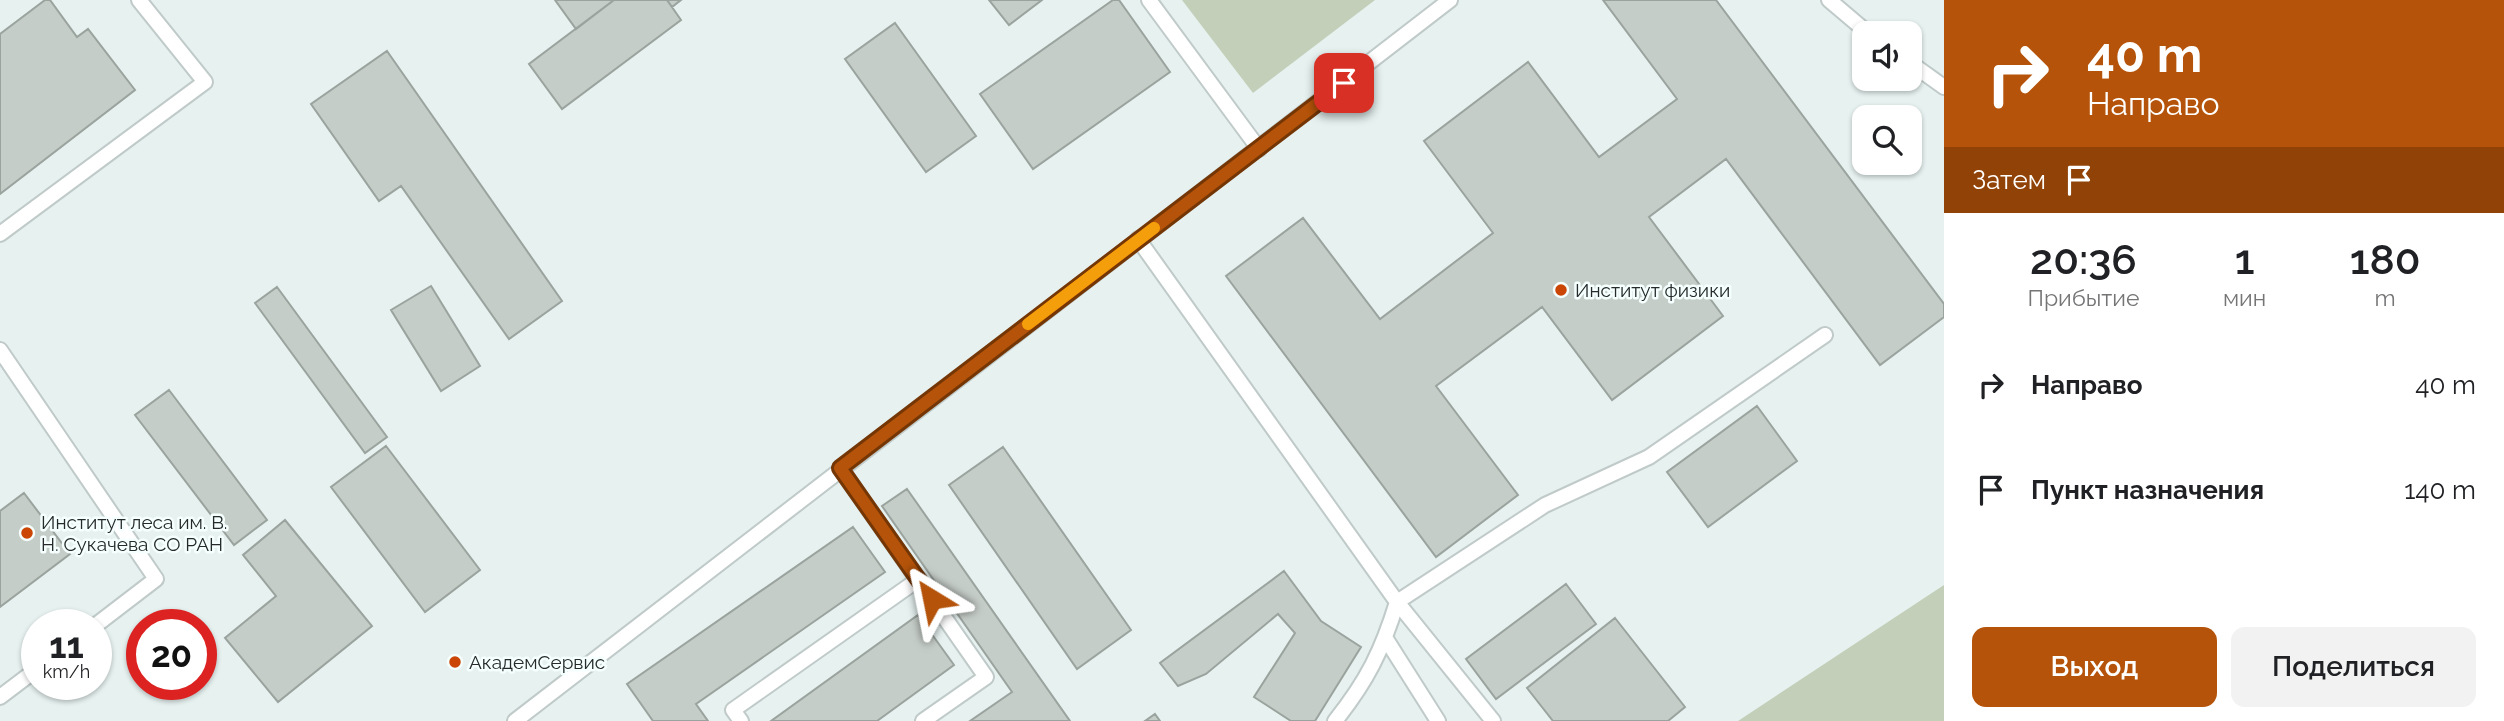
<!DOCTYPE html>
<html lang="ru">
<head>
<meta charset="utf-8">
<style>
  :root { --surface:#fff; --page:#f2f2f2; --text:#202124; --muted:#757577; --accent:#b45309 }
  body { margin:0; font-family:Raleway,sans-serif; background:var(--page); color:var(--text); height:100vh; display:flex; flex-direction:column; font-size:26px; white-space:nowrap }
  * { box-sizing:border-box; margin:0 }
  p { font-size:23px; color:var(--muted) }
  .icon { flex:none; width:38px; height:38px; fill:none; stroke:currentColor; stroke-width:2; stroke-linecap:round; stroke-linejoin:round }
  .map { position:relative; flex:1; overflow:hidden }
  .side { display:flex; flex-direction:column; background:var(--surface); width:560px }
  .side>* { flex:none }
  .guide { background:#b45309; color:#fff; overflow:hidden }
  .fabs { position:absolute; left:1852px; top:21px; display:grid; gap:14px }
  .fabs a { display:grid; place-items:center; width:70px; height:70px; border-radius:14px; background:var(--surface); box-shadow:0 2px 5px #0004; font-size:35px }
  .speed { position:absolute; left:21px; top:609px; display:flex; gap:14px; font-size:35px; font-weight:700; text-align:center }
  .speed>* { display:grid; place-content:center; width:91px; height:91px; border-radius:50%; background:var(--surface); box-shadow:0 2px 5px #0004; line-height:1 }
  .speed small { font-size:18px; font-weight:400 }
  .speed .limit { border:10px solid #d22; background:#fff; color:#111 }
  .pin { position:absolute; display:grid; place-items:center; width:60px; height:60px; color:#fff; margin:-30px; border-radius:14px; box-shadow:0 4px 10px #0006 }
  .me { position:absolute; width:77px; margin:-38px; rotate:325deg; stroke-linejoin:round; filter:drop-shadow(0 0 5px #0008) }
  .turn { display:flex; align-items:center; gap:24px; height:147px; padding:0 28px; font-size:32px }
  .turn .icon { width:91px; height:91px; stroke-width:2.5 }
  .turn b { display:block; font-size:49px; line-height:60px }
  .then { display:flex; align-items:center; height:66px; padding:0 28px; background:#0003; gap:14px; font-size:26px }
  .eta { display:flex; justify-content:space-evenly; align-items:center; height:119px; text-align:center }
  .eta b { font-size:42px; font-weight:600; line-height:49px }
  .action { display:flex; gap:14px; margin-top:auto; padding:14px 28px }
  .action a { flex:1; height:80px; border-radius:14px; background:var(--accent); color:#fff; font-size:28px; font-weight:600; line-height:80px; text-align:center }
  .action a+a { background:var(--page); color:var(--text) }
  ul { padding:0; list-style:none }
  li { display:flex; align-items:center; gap:21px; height:105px; padding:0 28px }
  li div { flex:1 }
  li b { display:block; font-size:26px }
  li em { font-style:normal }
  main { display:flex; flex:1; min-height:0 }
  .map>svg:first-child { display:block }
  .green { fill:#c3cfb9 }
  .building { fill:#c5cdc8; stroke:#9ba39e; stroke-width:2 }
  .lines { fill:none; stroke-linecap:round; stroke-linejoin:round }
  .service-casing { stroke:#bfcac9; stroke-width:18 }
  .service { stroke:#fff; stroke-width:14 }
  .route-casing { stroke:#753606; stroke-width:18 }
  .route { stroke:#b45309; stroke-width:12 }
  .slow { stroke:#f59e0b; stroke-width:12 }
  .poi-dot { fill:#cb4505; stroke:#f4fffe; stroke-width:2.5 }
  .labels { text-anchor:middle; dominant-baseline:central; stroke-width:5; stroke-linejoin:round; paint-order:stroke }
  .poi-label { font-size:19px; fill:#262a2a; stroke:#f4fffe; text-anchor:start }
</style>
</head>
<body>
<main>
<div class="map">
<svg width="1944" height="721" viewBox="0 0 1944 721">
  <rect width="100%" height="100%" fill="#e6f1f0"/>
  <path class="green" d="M1182,0h193l-122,93z
    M1944,585v136h-206z"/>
  <path class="building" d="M45,0h5l27,37 11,-8 47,61 -135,104v-160z
    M555,0h59l-38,29z
    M614,0h53l14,20 -119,89 -33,-45z
    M667,0h14l-9,7z
    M989,0h53l-33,25z
    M1113,0h6l51,72 -137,97 -53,-75z
    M1603,0h113l228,304v13l-64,48 -154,-206 -77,58 74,99 -111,84 -70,-93 -106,79 82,109 -82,62 -210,-281 77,-58 77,101 113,-86 -69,-92 104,-79 71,95 78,-58z
    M895,23l81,113 -50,36 -81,-113z
    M387,51l175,250 -53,38 -108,-153 -22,15 -68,-97z
    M431,286l49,80 -39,25 -50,-81z
    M277,287l110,150 -22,16 -110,-150z
    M169,390l98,130 -33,25 -99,-130z
    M1757,406l40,55 -89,66 -41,-55z
    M386,446l94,124 -55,42 -94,-125z
    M1003,447l128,183 -54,39 -128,-184z
    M907,489l163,232h-100l42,-29 -130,-186z
    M24,493l46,61 -70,53v-96z
    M285,520l87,106 -94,76 -53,-64 51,-42 -33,-41z
    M853,527l32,45 -189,132 12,17h-55l-26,-37z
    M1284,571l37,50 40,26 -46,74h-24l-37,-24 41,-64 -17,-19 -72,60 -28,12 -18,-23z
    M1566,584l30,40 -100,75 -30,-40z
    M918,615l36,50 -77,56h-106z
    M1615,618l70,89 -17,14h-115l-26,-33z
    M1155,714l5,7h-15z"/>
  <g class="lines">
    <defs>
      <path id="service" d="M1149,0l110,149
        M1829,0l39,33
        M1909,62l35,25
        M0,234l205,-152 -66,-82
        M1138,239l259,363 96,119
        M0,350l156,229 -60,46
        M840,468l146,209 -63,44
        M1386,639l52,82
        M0,697l37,-28
        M515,721l935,-721
        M741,721l-8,-11 186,-131
        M1335,721c32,-40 47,-70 62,-119l148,-97 104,-48 176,-122"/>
    </defs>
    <use href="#service" class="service-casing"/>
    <use href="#service" class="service"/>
  </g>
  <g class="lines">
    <defs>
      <path id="route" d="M932,599l-92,-131 504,-385"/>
    </defs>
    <use href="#route" class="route-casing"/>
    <use href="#route" class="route"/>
    <path class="slow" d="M1028,324l126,-96"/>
  </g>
  <g class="poi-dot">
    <circle cx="1561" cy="290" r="7"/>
    <circle cx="27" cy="533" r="7"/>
    <circle cx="455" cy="662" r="7"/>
  </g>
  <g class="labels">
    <g class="poi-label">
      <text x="1575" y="290">Институт физики</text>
      <text x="41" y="522">Институт леса им. В.<tspan x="41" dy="22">Н. Сукачева СО РАН</tspan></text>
      <text x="469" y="662">АкадемСервис</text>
    </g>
  </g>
</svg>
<div class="fabs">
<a><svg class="icon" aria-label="sound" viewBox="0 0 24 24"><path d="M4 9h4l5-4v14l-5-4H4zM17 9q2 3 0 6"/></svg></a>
<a><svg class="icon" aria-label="search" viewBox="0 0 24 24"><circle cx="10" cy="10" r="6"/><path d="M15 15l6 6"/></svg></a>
</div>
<div class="speed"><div>11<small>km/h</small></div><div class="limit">20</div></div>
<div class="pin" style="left:1344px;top:83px;background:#d93025"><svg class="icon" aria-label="arrive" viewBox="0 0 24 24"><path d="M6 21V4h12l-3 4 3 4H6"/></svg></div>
<svg class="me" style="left:932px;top:599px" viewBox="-20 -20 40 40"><path d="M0-17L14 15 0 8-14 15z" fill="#b45309" stroke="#fff" stroke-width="4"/></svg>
</div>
<section class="side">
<div class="guide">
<div class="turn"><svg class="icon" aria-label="right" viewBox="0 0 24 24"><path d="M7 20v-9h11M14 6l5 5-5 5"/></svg><div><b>40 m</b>Направо</div></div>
<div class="then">Затем<svg class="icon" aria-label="arrive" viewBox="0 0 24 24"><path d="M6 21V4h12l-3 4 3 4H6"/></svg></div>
</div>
<div class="eta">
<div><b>20:36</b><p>Прибытие</p></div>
<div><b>1</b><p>мин</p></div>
<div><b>180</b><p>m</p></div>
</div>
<ul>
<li><svg class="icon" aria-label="right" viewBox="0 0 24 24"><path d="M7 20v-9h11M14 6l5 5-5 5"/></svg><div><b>Направо</b></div><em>40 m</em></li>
<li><svg class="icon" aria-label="arrive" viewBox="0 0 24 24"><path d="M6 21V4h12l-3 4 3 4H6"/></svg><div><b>Пункт назначения</b></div><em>140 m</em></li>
</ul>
<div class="action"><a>Выход</a><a>Поделиться</a></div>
</section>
</main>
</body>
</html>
